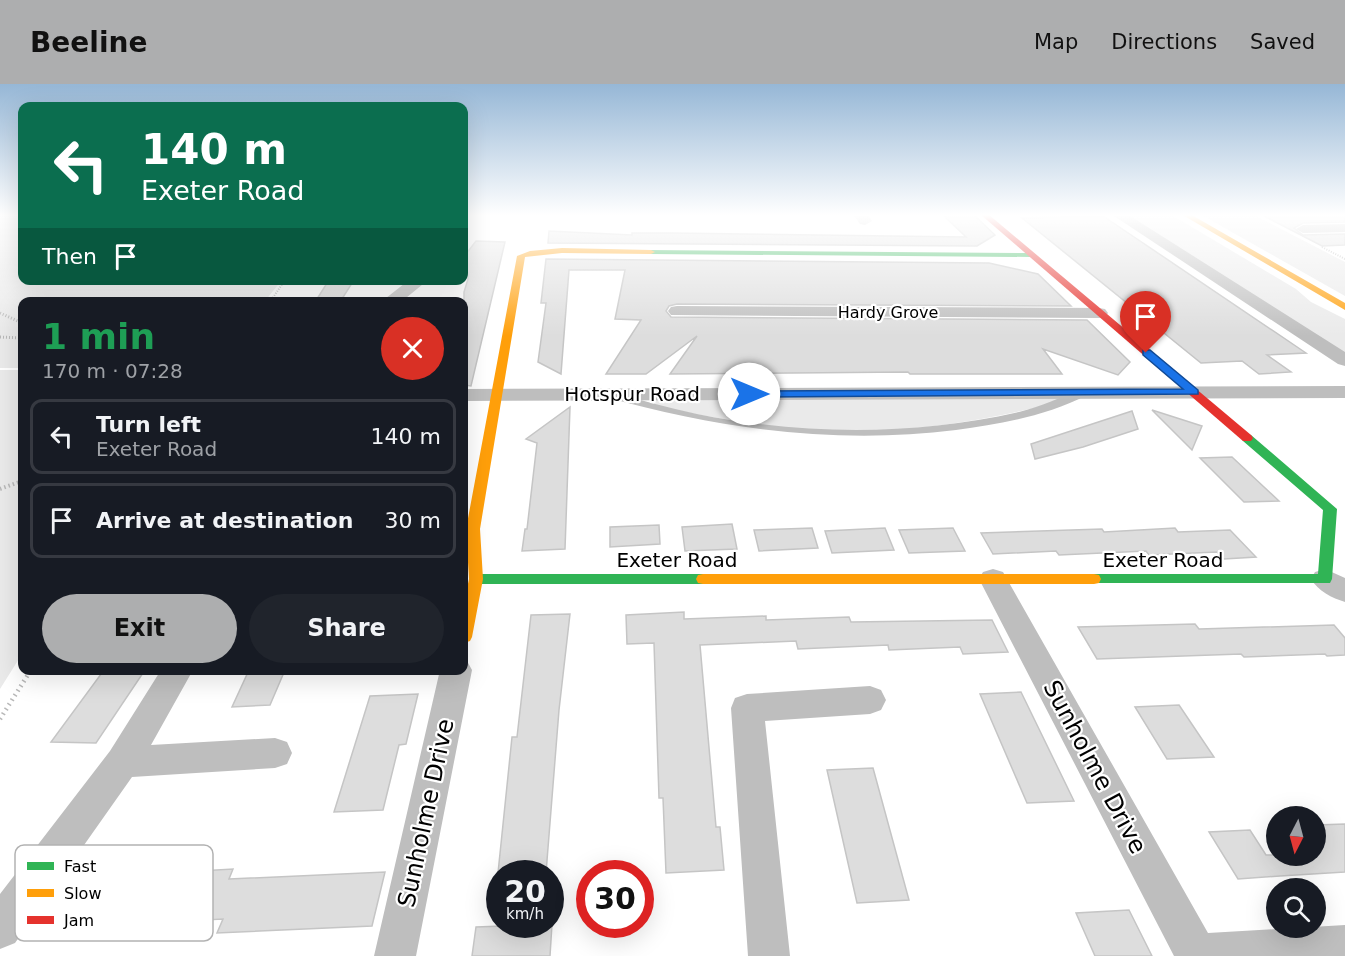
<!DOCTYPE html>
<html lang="en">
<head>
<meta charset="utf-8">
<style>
  :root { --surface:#171b24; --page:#20242c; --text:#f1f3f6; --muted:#9ea1a6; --line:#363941; --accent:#adaeaf }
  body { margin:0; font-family:"DejaVu Sans",sans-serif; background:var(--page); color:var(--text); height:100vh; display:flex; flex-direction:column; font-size:22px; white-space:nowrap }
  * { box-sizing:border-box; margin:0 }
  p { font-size:20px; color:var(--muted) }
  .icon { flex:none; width:33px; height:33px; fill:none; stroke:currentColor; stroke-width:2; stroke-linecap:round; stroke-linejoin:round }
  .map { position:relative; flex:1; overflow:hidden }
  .side { position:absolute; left:18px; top:213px; width:450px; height:378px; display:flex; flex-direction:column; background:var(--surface); border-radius:12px; box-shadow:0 6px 24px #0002 }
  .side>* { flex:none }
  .top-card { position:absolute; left:18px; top:18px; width:450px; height:183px; border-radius:12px; box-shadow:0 6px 24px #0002; background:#0b6e4f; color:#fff; overflow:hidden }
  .needle { width:39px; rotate:186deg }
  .fabs { position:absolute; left:1266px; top:722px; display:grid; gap:12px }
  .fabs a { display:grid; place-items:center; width:60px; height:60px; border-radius:50%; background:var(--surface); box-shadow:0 6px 24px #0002; font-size:30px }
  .speed { position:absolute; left:486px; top:776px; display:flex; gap:12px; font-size:30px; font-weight:700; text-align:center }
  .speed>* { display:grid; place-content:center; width:78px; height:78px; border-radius:50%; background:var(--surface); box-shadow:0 6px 24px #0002; line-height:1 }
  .speed small { font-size:15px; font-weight:400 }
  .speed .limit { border:9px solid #d22; background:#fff; color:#111 }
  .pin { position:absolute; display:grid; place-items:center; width:51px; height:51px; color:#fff; margin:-62px -26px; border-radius:50% 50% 50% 0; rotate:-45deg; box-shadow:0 0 6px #0007 }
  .pin .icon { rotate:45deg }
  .me { position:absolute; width:66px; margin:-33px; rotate:90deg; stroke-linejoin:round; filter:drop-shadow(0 0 4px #0008) }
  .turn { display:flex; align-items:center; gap:21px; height:126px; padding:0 24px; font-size:27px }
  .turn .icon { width:78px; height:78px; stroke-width:2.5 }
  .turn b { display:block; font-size:42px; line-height:51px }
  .then { display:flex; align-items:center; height:57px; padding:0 24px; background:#0003; gap:12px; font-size:22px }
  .round { display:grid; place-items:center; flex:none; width:63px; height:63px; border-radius:32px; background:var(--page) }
  .summary { display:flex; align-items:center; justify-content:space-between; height:102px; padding:0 24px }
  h1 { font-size:36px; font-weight:700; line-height:45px; color:#1e9e55 }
  .action { display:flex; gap:12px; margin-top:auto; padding:12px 24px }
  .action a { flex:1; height:69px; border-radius:36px; background:var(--accent); color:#111; font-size:24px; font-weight:700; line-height:69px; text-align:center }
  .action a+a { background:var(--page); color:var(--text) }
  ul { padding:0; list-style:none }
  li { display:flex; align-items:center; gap:18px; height:75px; margin:0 12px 9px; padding:0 12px; border:3px solid var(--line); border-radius:12px }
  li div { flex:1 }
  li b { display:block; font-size:22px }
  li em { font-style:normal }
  header { display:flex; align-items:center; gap:36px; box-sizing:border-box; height:84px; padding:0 30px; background:var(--accent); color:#111 }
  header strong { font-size:28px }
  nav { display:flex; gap:33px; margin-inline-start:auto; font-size:21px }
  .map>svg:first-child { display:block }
  .green { fill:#eaeaea }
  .building { fill:#ddd; stroke:#c5c5c5; stroke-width:1.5 }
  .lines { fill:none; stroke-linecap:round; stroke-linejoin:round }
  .path-far3 { stroke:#b8b8b8; stroke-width:2; stroke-dasharray:1 1.5; stroke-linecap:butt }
  .path-far2 { stroke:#b8b8b8; stroke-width:3; stroke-dasharray:1 2; stroke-linecap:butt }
  .path-far1 { stroke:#b8b8b8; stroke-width:4; stroke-dasharray:1.5 3; stroke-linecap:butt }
  .path { stroke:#b8b8b8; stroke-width:4.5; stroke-dasharray:1.5 4; stroke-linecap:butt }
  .lane { fill:#bebebe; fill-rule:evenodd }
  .street { fill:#bebebe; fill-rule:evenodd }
  .fast { fill:#30b455; fill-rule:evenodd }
  .slow { fill:#ff9f0a; fill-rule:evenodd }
  .jam { fill:#e5322d; fill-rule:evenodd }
  .route { fill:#1a73e8; stroke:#114b97; stroke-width:1.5 }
  .labels { text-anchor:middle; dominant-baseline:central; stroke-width:4.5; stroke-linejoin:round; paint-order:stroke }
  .far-street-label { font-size:16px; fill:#000; stroke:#fff }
  .street-label { font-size:20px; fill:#000; stroke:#fff }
  .near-street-label { font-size:24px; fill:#000; stroke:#fff }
  .key { fill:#fff; stroke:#b2b2b2; stroke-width:1.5 }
  .key-label { font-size:16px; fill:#000 }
</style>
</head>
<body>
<header>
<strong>Beeline</strong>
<nav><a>Map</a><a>Directions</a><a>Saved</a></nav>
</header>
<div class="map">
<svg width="1345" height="872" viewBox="0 0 1345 872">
  <rect width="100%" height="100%" fill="#fff"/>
  <path class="green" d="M0,130h22v66l259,1 -16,20 -243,1v66h-22z
    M1123,130h47l126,75 15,13 34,17v37z
    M1200,130h52l93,48v34z
    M0,286h22v284l-22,35z
    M661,313l402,1 -7,5c-62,15 -123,26 -186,28 -70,3 -146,-11 -214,-25l-3,-4z"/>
  <path class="building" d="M942,130h31l22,21 -18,11 -429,-3 1,-12 83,4v-2h40l294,4z
    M1260,130h85v8l-42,1 -9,5 9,7 42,-1v11l-23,1z
    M1103,132l203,137 -39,2 24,17 -32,2 -17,-13 -41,2 -179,-145z
    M476,157l29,1 -34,144 -7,-1v-93l4,-13 -2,-25z
    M546,175l443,4 49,11 33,32 -394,-2 -8,2 -3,5 5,6 416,3 43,42 -12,13 -75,-26 19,25h-152l-2,-2 -238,2 27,-38 -51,38h-40l35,-54 -26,-1 10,-49h-56l-8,104 -23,-12 8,-59h-5z
    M329,196h25l-14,22h-25z
    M570,323l-5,142 -43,2 3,-22h2l10,-86 -11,-4z
    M1152,326l50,16 -10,24z
    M1132,327l6,18 -55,18 -48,12 -4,-15z
    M1232,373l47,44 -35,1 -44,-44z
    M732,440l5,25 -52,2 -3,-24z
    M659,441l1,19 -50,3v-20z
    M812,444l6,20 -59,3 -5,-21z
    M885,444l9,22 -62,3 -7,-22z
    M953,444l12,23 -56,2 -10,-23z
    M1175,444l3,4 52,-2 26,27 -32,2 -7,-7 -68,3 -3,-4 -87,4 -3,-4 -63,3 -12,-21 121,-4 2,3z
    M684,528v7l82,-3v4l83,-3 2,5 141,-2 16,32 -45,2 -3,-7 -71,3 -1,-5 -90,4 -2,-8 -96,4 16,182h4l4,43 -58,3 -3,-75h-4l-5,-155 -27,1 -1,-29z
    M570,530l-11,96 -13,163h-48l14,-136h5l14,-122z
    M1195,540l4,5 135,-4 11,13v17l-18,1 -2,-2 -81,3 -3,-3 -144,5 -19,-32z
    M104,586h41l-49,73 -45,-1z
    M249,586h36l-15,35 -38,2z
    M1021,608l53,109 -47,2 -47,-109z
    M418,610l-12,50 -7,1 -16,65 -49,2 36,-116z
    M1179,621l35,52 -47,2 -32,-52z
    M873,684l36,132 -52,3 -30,-133z
    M1345,740v48l-65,4 -42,3 -29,-47 41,-2 16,25h50v-30z
    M233,785l-4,10 156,-7 -13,54 -155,7 6,-14 -138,7 26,-50z
    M1129,826l23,46h-57l-19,-43z
    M552,840l-2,32h-78l4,-29z"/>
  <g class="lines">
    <path class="path-far3" d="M0,132l7,-2
      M1322,163l23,12
      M270,218l15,-22"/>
    <path class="path-far2" d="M0,229l22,10
      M0,253l22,1"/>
    <path class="path-far1" d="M0,405l22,-8"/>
    <path class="path" d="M0,635l31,-49"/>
    <path class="lane" d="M1083,306l4,1v4c-41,21 -86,29 -131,35 -120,15 -235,-1 -351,-33l-1,-2 5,-3c30,7 59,16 88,22 105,21 217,22 322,-2 22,-5 42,-16 64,-22z"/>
    <path class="street" d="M853,130h14l5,7 -7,4 -5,-1z
      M1111,130h16l218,138v14l-7,-2z
      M1345,140v8l-42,1 -7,-4 7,-4z
      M409,196h19l-27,22h-20z
      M677,222l422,2 6,1 3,4 -3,4 -6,1 -428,-3 -3,-4 3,-4z
      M1345,302v12l-881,3v-12z
      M993,485l10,3 205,361 137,-8v31h-171l-195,-377 4,-7z
      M1325,485l20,9v24c-13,-4 -27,-11 -34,-23l4,-7z
      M464,576l3,1 5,9 -56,286h-42l66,-286h24z
      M161,586h32l-42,75 124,-7 12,4 5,11 -5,11 -12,4 -143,9 -117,166 -15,6v-55l110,-143z
      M870,602l11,4 5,10 -5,10 -11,4 -105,7 25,235h-42l-17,-248 4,-10 12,-4z"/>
    <path class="fast" d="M648,166l384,3 4,2 -4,2 -381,-3 -4,-2z
      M1247,350l4,1 86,74 -5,70 -2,4h-241l-2,-4 2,-4 5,-1h224l5,-64 -80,-69 -2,-3z
      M476,490h227l5,1 2,4 -2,4 -5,1h-227l-5,-1 -2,-4 2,-4z"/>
    <path class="slow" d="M1181,130h9l155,89v7z
      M562,164l89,2 4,2 -4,2 -89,-1 -37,4 -45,272 3,50 -11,58 -2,4 -6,2v-40l5,-24 -3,-50 51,-273 13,-5z
      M703,490h391l5,1 2,4 -2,4 -5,1h-391l-5,-1 -2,-4 2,-4z"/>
    <path class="jam" d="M980,130h8l263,221 2,3 -2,3h-8z"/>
  </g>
  <linearGradient id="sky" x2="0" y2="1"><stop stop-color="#96b7d6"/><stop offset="0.52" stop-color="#fff"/><stop offset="1" stop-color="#fff" stop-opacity="0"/></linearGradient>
  <rect width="1345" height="252" fill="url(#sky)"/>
  <path class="route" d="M1143,266h7l48,40v4l-449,3 -5,-3 5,-3 434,-2 -40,-34z"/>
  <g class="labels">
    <g class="far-street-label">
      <text x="888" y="228">Hardy Grove</text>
    </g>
    <g class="street-label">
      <text x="632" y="310">Hotspur Road</text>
      <text x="677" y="476">Exeter Road</text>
      <text x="1163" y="476">Exeter Road</text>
    </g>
    <g class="near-street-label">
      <text transform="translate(1095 683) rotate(62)">Sunholme Drive</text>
      <text transform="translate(426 729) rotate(-78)">Sunholme Drive</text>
    </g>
  </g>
  <rect x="15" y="761" width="198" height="96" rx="9" class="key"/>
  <rect x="27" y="778" width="27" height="8" fill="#30b455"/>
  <rect x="27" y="805" width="27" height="8" fill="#ff9f0a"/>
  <rect x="27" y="832" width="27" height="8" fill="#e5322d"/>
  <g class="key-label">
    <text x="64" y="788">Fast</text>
    <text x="64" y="815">Slow</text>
    <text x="64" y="842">Jam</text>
  </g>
</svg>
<div class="fabs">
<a><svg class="needle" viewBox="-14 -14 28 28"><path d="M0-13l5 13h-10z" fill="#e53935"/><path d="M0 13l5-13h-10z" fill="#9ea1a6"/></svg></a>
<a><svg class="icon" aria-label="search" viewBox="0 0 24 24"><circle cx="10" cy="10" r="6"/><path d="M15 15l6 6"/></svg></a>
</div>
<div class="speed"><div>20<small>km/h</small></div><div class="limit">30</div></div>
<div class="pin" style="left:1146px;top:269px;background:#d93025"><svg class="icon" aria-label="arrive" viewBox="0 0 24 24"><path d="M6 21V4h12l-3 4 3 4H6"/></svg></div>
<svg class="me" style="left:749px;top:310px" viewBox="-20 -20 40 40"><circle r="19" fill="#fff"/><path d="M0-13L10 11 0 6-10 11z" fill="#1a73e8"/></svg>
<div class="top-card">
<div class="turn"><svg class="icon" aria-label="left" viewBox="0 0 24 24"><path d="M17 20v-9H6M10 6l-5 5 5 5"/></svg><div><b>140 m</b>Exeter Road</div></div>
<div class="then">Then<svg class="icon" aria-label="arrive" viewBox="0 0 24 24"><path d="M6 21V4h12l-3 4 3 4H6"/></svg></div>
</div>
<section class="side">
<div class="summary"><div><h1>1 min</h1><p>170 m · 07:28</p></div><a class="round" style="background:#d93025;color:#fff"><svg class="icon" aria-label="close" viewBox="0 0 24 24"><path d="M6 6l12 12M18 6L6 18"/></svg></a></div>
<ul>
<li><svg class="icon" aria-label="left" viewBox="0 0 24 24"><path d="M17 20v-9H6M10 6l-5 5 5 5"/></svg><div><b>Turn left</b><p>Exeter Road</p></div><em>140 m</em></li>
<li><svg class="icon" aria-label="arrive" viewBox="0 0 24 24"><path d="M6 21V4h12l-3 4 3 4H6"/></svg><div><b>Arrive at destination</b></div><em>30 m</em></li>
</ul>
<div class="action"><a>Exit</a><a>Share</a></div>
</section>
</div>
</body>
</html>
